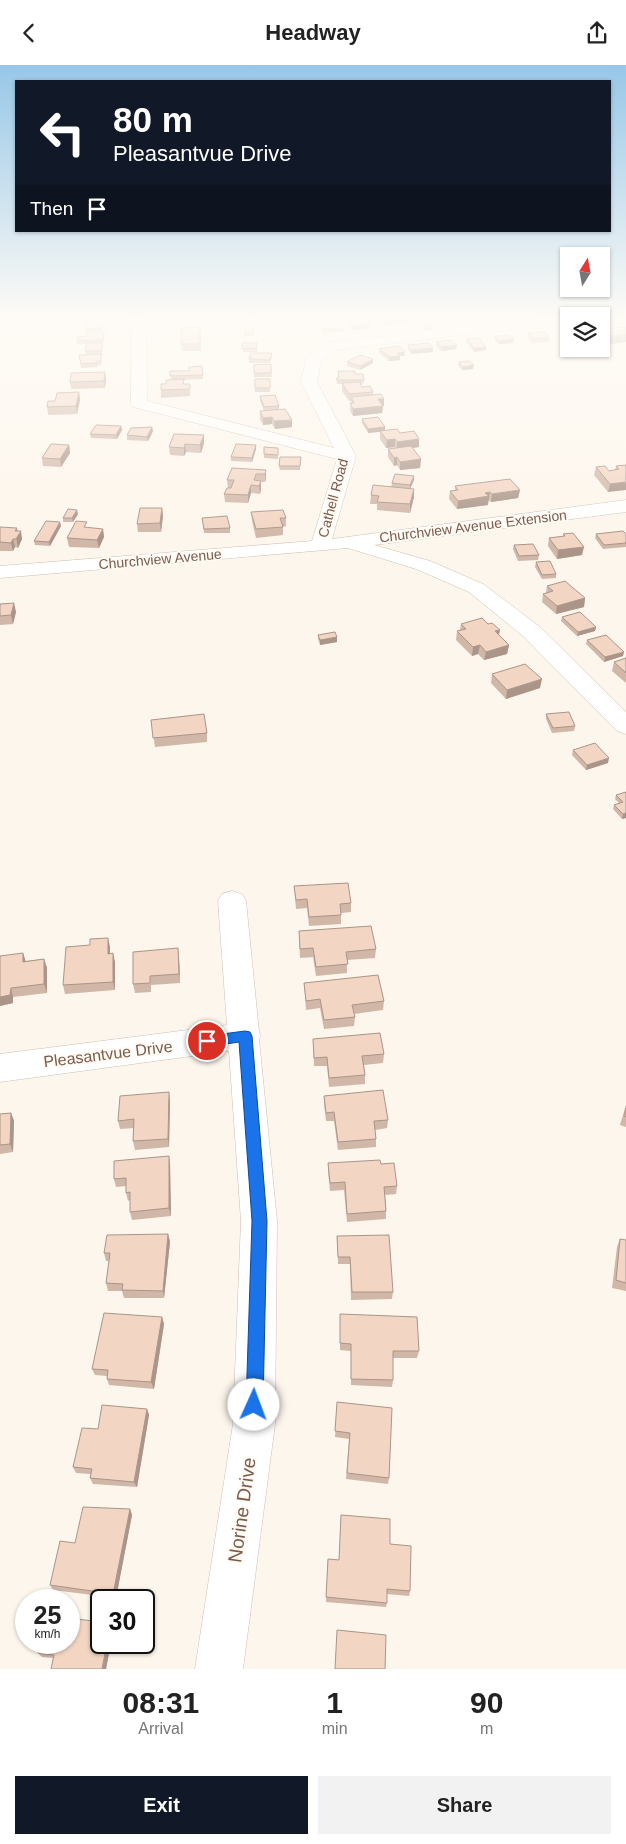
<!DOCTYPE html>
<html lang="en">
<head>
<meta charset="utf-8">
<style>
  :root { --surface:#fff; --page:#f2f2f2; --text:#222; --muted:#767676; --accent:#111827 }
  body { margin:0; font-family:Arial,sans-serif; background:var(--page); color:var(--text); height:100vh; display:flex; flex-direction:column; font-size:19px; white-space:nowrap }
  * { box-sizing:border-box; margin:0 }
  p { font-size:16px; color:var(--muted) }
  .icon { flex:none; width:28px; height:28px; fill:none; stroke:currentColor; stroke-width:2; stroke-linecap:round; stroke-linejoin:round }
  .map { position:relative; height:1604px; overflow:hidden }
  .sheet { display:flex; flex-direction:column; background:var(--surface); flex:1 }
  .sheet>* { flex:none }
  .banner { position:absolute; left:15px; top:15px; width:596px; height:152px; border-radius:0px; box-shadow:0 1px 4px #0004; background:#111827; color:#fff; overflow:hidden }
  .needle { width:32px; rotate:11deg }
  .controls { position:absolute; left:560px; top:182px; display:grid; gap:10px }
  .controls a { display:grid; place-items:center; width:50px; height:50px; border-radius:0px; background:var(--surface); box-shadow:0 1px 4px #0004; font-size:25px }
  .speed { position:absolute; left:15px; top:1524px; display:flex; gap:10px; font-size:25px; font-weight:700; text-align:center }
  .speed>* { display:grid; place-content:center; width:65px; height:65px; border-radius:50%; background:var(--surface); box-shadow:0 1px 4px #0004; line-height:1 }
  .speed small { font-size:12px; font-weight:400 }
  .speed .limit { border:2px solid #111; border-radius:8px; background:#fff; color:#111 }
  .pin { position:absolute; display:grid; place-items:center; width:42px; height:42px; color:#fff; margin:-21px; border:2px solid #fff; border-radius:50%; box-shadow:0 1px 5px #0007 }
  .me { position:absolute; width:55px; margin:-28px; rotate:2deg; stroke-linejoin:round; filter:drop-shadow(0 0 4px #0008) }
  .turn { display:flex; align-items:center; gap:18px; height:105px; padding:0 15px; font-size:22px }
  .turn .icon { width:65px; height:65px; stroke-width:2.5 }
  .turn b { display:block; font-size:35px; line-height:42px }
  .then { display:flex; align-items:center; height:48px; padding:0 15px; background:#0003; gap:10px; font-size:19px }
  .eta { display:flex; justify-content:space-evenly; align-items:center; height:85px; text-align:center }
  .eta b { font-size:30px; font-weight:800; line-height:35px }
  .primary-button { display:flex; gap:10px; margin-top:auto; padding:10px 15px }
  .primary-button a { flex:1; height:58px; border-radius:0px; background:var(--accent); color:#fff; font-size:20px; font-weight:800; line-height:58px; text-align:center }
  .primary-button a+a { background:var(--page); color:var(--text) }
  header { display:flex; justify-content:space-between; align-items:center; height:65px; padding:0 15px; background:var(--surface); font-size:22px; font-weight:800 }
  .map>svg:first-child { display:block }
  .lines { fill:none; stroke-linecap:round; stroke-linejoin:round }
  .minor-casing { stroke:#d1beb0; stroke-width:1 }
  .minor { fill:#fff; fill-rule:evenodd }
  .wall { fill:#d1b7a8 }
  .shaded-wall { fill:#aa9588 }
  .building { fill:#f3d5c3; stroke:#aa9588 }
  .route { fill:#1a73e8; stroke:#114b97 }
  .labels { text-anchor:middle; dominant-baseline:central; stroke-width:4; stroke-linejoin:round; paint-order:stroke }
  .far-street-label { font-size:14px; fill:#7a5c4d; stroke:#fffaf3 }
  .street-label { font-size:16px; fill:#7a5c4d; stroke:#fffaf3 }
  .near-street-label { font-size:19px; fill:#7a5c4d; stroke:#fffaf3 }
</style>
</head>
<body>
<header><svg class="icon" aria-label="back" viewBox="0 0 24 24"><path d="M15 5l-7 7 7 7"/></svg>Headway<svg class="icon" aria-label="share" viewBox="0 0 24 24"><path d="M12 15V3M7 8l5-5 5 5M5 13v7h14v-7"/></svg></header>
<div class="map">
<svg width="626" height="1604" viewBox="0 0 626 1604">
  <rect width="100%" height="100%" fill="#fdf6ec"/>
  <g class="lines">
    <defs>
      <path id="minor" d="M132,252h14l1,84 187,47 -33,-66 5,-23 19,-16 221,-26h23v8h-22l-213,25 -13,11 -4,21 39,74 -24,83 294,-39v12l-252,33 56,16 53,23 57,43 86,85v22l-9,-3 -93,-94 -55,-45 -53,-23 -68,-21 -348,30v-12l312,-25 25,-82 -204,-52 -2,-3z
        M601,252h25v6l-25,1z
        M232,826l10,3 4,7 13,131 2,4 -2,3 18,182 -2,203 -32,245h-48l38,-245 8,-203 -12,-170 -229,31v-28l227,-29 -9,-124 4,-7z"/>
    </defs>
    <use href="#minor" class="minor-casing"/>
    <use href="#minor" class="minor"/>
  </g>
  <path class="wall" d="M88,252h21v4h-5l-1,10 2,4 -2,9 -2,21h-3l-1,2 -16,1 -2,-13h7l-1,-4 2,-7 -9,1 -1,-4 9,-5v-8l2,-8z
    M274,252h23v8h-22z
    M378,252h27l2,2 -1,4 -21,2z
    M423,257l9,7 -6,1 -3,-4z
    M321,258l22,6v3l-21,1z
    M626,262v15l-17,2 -4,-5 -1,6 -2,-10 1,-6z
    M253,264l1,7h-9l-1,-6z
    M566,265h3v11l-4,-4z
    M528,268l21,5v4l-17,1 -4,-6z
    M201,270v16h-19l-1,-7z
    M495,271l19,3 -1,4 -14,1 -5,-4z
    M467,274l19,11 -12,2 -8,-10z
    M436,277l20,7 -14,2 -6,-5z
    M242,278h15v9h-14z
    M408,280l25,7 -22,2 -3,-5z
    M379,284l25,7h-4v4l-11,1 -10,-8z
    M272,292l-2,6h-21v-4z
    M347,297l26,1 -13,7 -13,-4z
    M459,297l14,7 -11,1 -4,-5z
    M271,299l1,13h-18v-12z
    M202,301l1,13 -19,1v4h6v12l-29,2v-8l5,-6 5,-4 -1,-9h19z
    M338,306l17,3 9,6v3l-3,1 1,3 11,5v3l11,11h-1l-1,7 -29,3 -3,-5 1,-10h-2l-7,-10v-7h-5l-1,-6h2z
    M106,314l-1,9 -34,1 -1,-7z
    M255,314h15v13h-15z
    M79,327l1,8 -3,14 -29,1 -1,-8 8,-6z
    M260,331l19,10v3l13,18 -17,2 -3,-5 -9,1 -3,-6v-8h4l-4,-11z
    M362,354l23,8v3l15,3 19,14 -7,1 9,11 -1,9 -20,2 -3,-5 -3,1 -6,-9v-8l7,-1v-1l-9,1 -6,-9v-7l-12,1 -6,-10z
    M121,361l1,4 -5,9 -26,-1 -1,-4z
    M153,366l-5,10 -21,-1v-5z
    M174,369l30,9 -3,10 -15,-1 -2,4 -14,-1 -1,-8z
    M69,380l1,8 -9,14 -18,-1 -1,-8z
    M256,384l-4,13 -21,-1v-4z
    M278,387v7l-14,-1v-4z
    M301,392l-1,13h-20l-1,-4z
    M626,400l-18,27 -14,-17 2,-8 13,4 6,-1 1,-4z
    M266,405v8l-1,4h-4v7l-1,5 -9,-1 -3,10 -23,-1 -1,-8 4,-6 -1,-8z
    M414,415l-4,8 4,9 -4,16 -33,-3v-6h-7l1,-9 20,-8 1,-4z
    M455,421l65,4 -2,8 -27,4 -3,-2v5l-31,4 -8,-10 1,-8 5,-1z
    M162,443l1,8 -2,16h-23l-1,-8z
    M251,447l35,6v8l-3,1v8l-27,3 -4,-17z
    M78,449l-5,8h-10v-4z
    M202,453l28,10v5h-26z
    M61,461l-11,20 -15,-1 -1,-4z
    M0,462l17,4 5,8 -4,9 -3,-1 -2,4h-13z
    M88,463l15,1 1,8 -5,11 -30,-1 -2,-9z
    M563,469l19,21 -25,4 -9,-13 1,-8 14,-2z
    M596,469h30v13l-23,2 -8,-11z
    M514,480l25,10 -1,5 -20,1 -5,-12z
    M536,497l20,12v4l-14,1 -7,-12z
    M547,521l38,12 -1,9 -28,7 -14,-12 1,-8 3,-1z
    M0,539l16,8 -3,12 -13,1z
    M562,552l34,10 -1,4 -18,5 -16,-15z
    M461,559l38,11 10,10 -2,9 -23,6 -6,-6 -6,2 -16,-16 1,-9 3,-1z
    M318,570l19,7 -17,3 -2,-6z
    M587,575l36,16 -19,6 -18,-18z
    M626,593v25l-14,-12 2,-9z
    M492,609l48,14 -34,11 -15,-16z
    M546,649l29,12 -1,5 -22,2 -6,-14z
    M151,655l56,13v9l-52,5z
    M573,685l35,13 -22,7 -14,-15z
    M626,727v26l-4,1 -9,-10 1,-4 5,-2 -4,-4 1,-4z
    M294,821l57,17v9l-10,1v11l-32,2 -2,-18 -11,1z
    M299,866l77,18 -1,9 -28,2v13l-31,3 -3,-19 -13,1z
    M110,882v6l5,9v28l-50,4 -2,-9z
    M23,888l2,8 19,-2 3,9v25l-34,4v6l-13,3z
    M179,892l1,26 -29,2v7l-16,1 -2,-9z
    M304,918l80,18 -1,9 -29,4 1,3 -1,9 -30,3 -4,-21 -14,2z
    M313,974l71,15 -1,9 -19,2 1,10v9l-36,3 -2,-21h-13z
    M324,1031l64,24 -1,8 -12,2 1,9v8l-38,3 -4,-29h-8l-2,-17z
    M170,1036l-1,46 -34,3 -2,-9 1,-13 -14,1 -2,-8z
    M626,1040v22l-6,-2z
    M11,1048l3,8 -1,31 -13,2v-40z
    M328,1098l53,1 16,22 -1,8 -11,1 1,16v8l-39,3 -3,-32 -14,1 -2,-20z
    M170,1099l1,52 -39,4 -2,-8v-12l-2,1 -2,-8v-7l-10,1 -2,-8z
    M168,1169l2,8 -6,56h-40l-2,-7h-14l-2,-8 3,-22h-3l-2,-8z
    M337,1171l56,56 -1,7 -41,1 -1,-36h-12z
    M620,1174l6,1v51l-14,-3 5,-41z
    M340,1249l79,37 -2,7h-24v22l-1,7 -41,-2v-34l-11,-1z
    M162,1252l2,7 -10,65 -45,-4 -2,-6v-3l-12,-1 -3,-6z
    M337,1337l52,76 -1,6 -42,-5 3,-40 -14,-2z
    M147,1344l2,6 -12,72 -44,-3 -3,-6 1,-4 -15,-1 -3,-6 25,-38z
    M130,1444l2,6 -16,83 -63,-8 -3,-5z
    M390,1479l20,47 -1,5 -22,-2v9l-1,4 -60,-5 2,-43 11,1z
    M111,1578l-5,26h-55l2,-11 -11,-1 -4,-4z"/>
  <path class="shaded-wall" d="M407,254l-1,4 -21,2v-4z
    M370,259v4l-19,2v-4z
    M426,261h7l-1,3 -6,1z
    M626,270v7l-17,2 2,-8z
    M601,273h4l-1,7h-3z
    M514,274l-1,4 -14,1v-3z
    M457,280l-1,4 -14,2v-4z
    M486,282v3l-12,2v-4z
    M433,283v4l-22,2v-4z
    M405,287l-1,4h-4v4l-11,1 1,-4 7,-4z
    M373,294v4l-13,7 1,-4z
    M474,300l-1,4 -11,1 1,-3z
    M105,307l1,7 -1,9 -1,-7z
    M79,327l1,8 -3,14 -1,-8z
    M378,334h6v7h-1l-1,7 -29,3v-7z
    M272,352v7l-9,1v-7z
    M292,355v7l-17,2 -1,-8z
    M121,361l1,4 -5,9 -1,-4z
    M152,362l1,4 -5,10 -1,-4z
    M385,362v4l-17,2v-4z
    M204,370v8l-3,10 -1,-8z
    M395,374v8l-9,1 1,-8z
    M419,374v8l-22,3v-8z
    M185,379l1,8 -2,4v-8z
    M69,380l1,8 -9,14 -1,-8z
    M256,380v4l-4,13v-4z
    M397,392v8l-3,1v-8z
    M421,394l-1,9 -20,2v-8z
    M266,405v8l-1,4v-8z
    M414,411v4l-4,9v-4z
    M261,416v8l-1,5 -1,-8z
    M626,417v8l-18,2 2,-8z
    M251,420v8l-3,10v-8z
    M414,424v8l-4,16v-9z
    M520,425l-2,8 -27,4 1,-8z
    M490,427l-2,13 -31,4 1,-8z
    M162,443l1,8 -2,16 -1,-9z
    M77,445l1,4 -5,8 -1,-4z
    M60,457l1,4 -11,20 -1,-4z
    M17,463l1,7 3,-4 1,8 -4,9 -3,-17z
    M103,464l1,8 -5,11 -2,-8z
    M13,474l2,8 -2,4 -2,-8z
    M584,482l-2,8 -25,4 1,-9z
    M585,533l-1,9 -28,7 1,-8z
    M14,538l2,9 -3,12 -2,-9z
    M596,562l-1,4 -18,5 1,-4z
    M500,565l-2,9 -3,-8z
    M337,572v5l-17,3v-5z
    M480,580l-2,9 -6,2 1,-9z
    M509,580l-2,9 -23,6 2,-8z
    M624,587l-1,4 -19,6 1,-5z
    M542,614l-2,9 -34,11 1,-9z
    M609,693l-1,5 -22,7 1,-5z
    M626,748v5l-4,1 1,-5z
    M108,873l2,9v16l-2,-9z
    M178,883l1,9 1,26 -1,-9z
    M23,888l3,9h-3z
    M113,888l2,9v28l-2,-8z
    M44,894l3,9v25l-3,-9z
    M11,923l2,9v6l-13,3v-9z
    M169,1027l1,9 -1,46 -1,-8z
    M11,1048l3,8 -1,31 -3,-8z
    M169,1091l1,8 1,52 -2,-8z
    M168,1169l2,8 -6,56 -1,-7z
    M162,1252l2,7 -10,65 -3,-7z
    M147,1344l2,6 -12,72 -3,-5z
    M130,1444l2,6 -16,83 -3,-4z
    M107,1578h4l-5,26h-4z"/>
  <path class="building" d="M88,252h21l-21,1z
    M275,252h22v1h-22z
    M381,252h24l2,2 -22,2z
    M349,253h19l2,6 -19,2z
    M88,255h16l-1,8h-17z
    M423,257h7l3,4h-7z
    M321,258h20l2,6h-21z
    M200,262v17h-19l1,-16z
    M626,262v8l-15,1 -8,-7z
    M253,264l1,4h-9l-1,-3z
    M104,266l-1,9 -26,1 1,-4 8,-1 1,-4z
    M545,267l4,6 -16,1 -5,-6z
    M509,270l5,4 -15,2 -4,-5z
    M479,273l7,9 -12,1 -7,-9z
    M451,275l6,5 -15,2 -6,-5z
    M87,278h15l-1,8h-16z
    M242,278h15v5l-15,1z
    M429,278l4,5 -22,2 -3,-5z
    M399,281l6,6 -8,1 3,3 -10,1 -11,-8z
    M251,288h21l-2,7 -21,-1z
    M101,289v7h-4v2l-16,1 -2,-9z
    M360,290l13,4 -12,7 -14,-4z
    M469,296l5,4 -11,2 -4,-5z
    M271,299v9h-17v-8z
    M202,301l1,9 -33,1v-5h19v-4z
    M338,306h17v3h8l1,6h-27l-1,-2h3z
    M105,307l-1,9 -34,1 1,-9z
    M184,314l-1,5h7v5l-29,1v-6h5v-4z
    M255,314h15v9h-15z
    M360,317l2,5 8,-1 3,6 -24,2 -7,-11z
    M79,327l-3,14 -29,1 1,-6h7l2,-8z
    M381,329l3,5h-6l5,7 -30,3 -3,-6h4l-3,-6z
    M275,330l4,11 -15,1 -4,-11z
    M285,344l7,11 -18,1 -2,-4 -9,1 -3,-7z
    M378,352l7,10 -17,2 -6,-10z
    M96,360l25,1 -5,9 -26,-1z
    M152,362l-5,10 -20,-2 4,-7z
    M397,364l3,4 14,-2 5,8 -22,3 -2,-3 -8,1 -7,-9z
    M174,369l30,1 -4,10 -15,-1 -1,4 -15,-1z
    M51,379l18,1 -9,14 -18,-1z
    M236,379l20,1 -4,13 -21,-1z
    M411,381l10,13 -21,3 -3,-5 -3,1 -6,-9z
    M264,382l14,1v7l-14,-1z
    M280,392h21l-1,9h-21z
    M626,400v17l-16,2 -14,-17 9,-1 4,5 10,-2 -3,-3z
    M232,403l34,2 -1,4h-9l-2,6 7,1 -2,5 -8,-1 -3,10 -24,-1 3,-6h4l3,-8h-7z
    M395,409l19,2 -4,9 -18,-2z
    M510,414l10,11 -28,4 -2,-2 -5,1 4,3 -31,5 -8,-10 8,-1 -3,-4z
    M373,420l41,4 -4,15 -33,-2 2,-6 -8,-1z
    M140,443h22l-2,15 -23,1z
    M68,444l9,1 -5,8h-9z
    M283,445l3,8h-6l3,9 -27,2 -5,-17z
    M227,451l3,12 -26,1 -2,-11z
    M46,456l14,1 -11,20 -15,-1z
    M76,456l11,1 -3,5 19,2 -6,11 -30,-2z
    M0,462l17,1 -2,3h6l-5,8h-3l-2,4 -11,-1z
    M623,466l3,3v9l-22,2 -8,-11z
    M573,468l11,14 -26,3 -9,-12 16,-2 -2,-2z
    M533,479l6,11 -20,1 -5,-11z
    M550,496l6,13 -14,1 -6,-13z
    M565,516l20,17 -28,8 -14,-12 10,-3 -6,-5z
    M14,538l-3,12 -11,1v-12z
    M580,547l16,15 -18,5 -16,-15z
    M482,553l6,6 4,-1 8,7 -5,1 14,14 -23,7 -6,-7 -7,2 -16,-16 9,-2 -5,-5z
    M335,567l2,5 -17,3 -2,-5z
    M606,570l18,17 -19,5 -18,-17z
    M626,593v15l-12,-11z
    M525,599l17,15 -35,11 -15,-16z
    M569,647l6,14 -22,2 -7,-14z
    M204,649l3,19 -54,5 -2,-18z
    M595,678l14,15 -22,7 -14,-15z
    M626,727v21l-3,1 -9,-9 9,-3 -7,-7z
    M348,818l3,20 -11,1 1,11 -32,2 -2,-18 -11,1 -2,-14z
    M371,861l5,23 -30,3 2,12 -32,3 -3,-19 -13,1 -1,-18z
    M108,873v16l5,-1v29l-50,3 3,-38 24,-2v-6z
    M178,883l1,26 -29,2v7l-17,1v-32z
    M23,888v9l21,-3v25l-33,4 -1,7 -10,2v-41z
    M378,910l6,26 -32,4 3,12 -31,3 -4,-21 -14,2 -2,-18z
    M380,968l4,21 -22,2 3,19 -36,3 -2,-21 -13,1 -1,-19z
    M383,1025l5,30 -14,1 2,18 -38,3 -4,-30 -8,1 -2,-17z
    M169,1027l-1,47 -35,2 1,-22 -16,2 2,-25z
    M626,1043v9l-2,-1z
    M11,1048l-1,31 -10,1v-31z
    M169,1091v52l-39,4v-20l-4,1v-15l-12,1v-18z
    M380,1095l1,4 13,-1 3,23 -13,1 2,24 -39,3 -2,-32 -15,1 -2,-20z
    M168,1169l-5,57 -41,-1 1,-6 -17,-1 4,-30h-6l3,-18z
    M389,1170l4,57h-41l-2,-35h-12l-1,-21z
    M620,1174l6,1v43l-10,-3z
    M104,1248l58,4 -11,65 -44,-3 1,-9 -16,-1z
    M340,1249l77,3 2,34h-26v29l-42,-1v-35l-11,-1z
    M337,1337l55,6 -3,70 -42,-5 3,-40 -15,-2z
    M102,1340l45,4 -13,73 -44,-4 2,-9 -19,-2 9,-39 16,1z
    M83,1442l47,2 -17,85 -63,-9 10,-44 15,2z
    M341,1450l49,4v25l21,2 -1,45 -23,-2v14l-61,-6 2,-38 11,1z
    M69,1553l32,4v21h6l-5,26h-51l3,-14 -16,-2 2,-10h29z
    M337,1565l49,5 -1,34h-50z"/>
  <linearGradient id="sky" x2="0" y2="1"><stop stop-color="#97c7e8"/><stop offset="0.53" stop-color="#fefbf6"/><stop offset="1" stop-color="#fefbf6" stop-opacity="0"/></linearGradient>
  <rect width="626" height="476" fill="url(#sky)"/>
  <path class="route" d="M245,966l5,1 2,4 15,185 -4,184 -3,6 -6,3 -6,-3 -2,-6 6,-184 -13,-179 -32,5 -4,-2 -2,-4 2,-4 4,-1z"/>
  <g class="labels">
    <g class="far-street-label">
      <text transform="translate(333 433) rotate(-75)">Cathell Road</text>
      <text transform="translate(473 461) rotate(-7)">Churchview Avenue Extension</text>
      <text transform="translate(160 494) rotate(-5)">Churchview Avenue</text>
    </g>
    <g class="street-label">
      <text transform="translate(108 989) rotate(-7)">Pleasantvue Drive</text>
    </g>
    <g class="near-street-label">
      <text transform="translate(242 1445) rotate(-82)">Norine Drive</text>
    </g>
  </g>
</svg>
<div class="controls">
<a><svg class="needle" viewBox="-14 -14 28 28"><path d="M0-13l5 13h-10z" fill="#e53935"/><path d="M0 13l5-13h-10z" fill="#767676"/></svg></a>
<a><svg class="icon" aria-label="layers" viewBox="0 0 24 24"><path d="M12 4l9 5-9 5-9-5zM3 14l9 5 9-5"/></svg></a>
</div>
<div class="speed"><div>25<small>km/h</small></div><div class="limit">30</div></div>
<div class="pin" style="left:207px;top:976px;background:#d93025"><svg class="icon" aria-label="arrive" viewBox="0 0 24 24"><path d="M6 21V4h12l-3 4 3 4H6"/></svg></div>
<svg class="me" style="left:254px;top:1340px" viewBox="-20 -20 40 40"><circle r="19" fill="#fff"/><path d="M0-13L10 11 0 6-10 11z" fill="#1a73e8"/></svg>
<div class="banner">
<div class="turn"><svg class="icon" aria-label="left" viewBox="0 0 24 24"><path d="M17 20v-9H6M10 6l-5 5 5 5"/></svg><div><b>80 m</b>Pleasantvue Drive</div></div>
<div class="then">Then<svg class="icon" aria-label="arrive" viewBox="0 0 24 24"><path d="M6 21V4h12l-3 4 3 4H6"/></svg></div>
</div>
</div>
<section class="sheet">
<div class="eta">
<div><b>08:31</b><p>Arrival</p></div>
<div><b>1</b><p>min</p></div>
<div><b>90</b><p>m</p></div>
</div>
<div class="primary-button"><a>Exit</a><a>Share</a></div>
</section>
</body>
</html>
